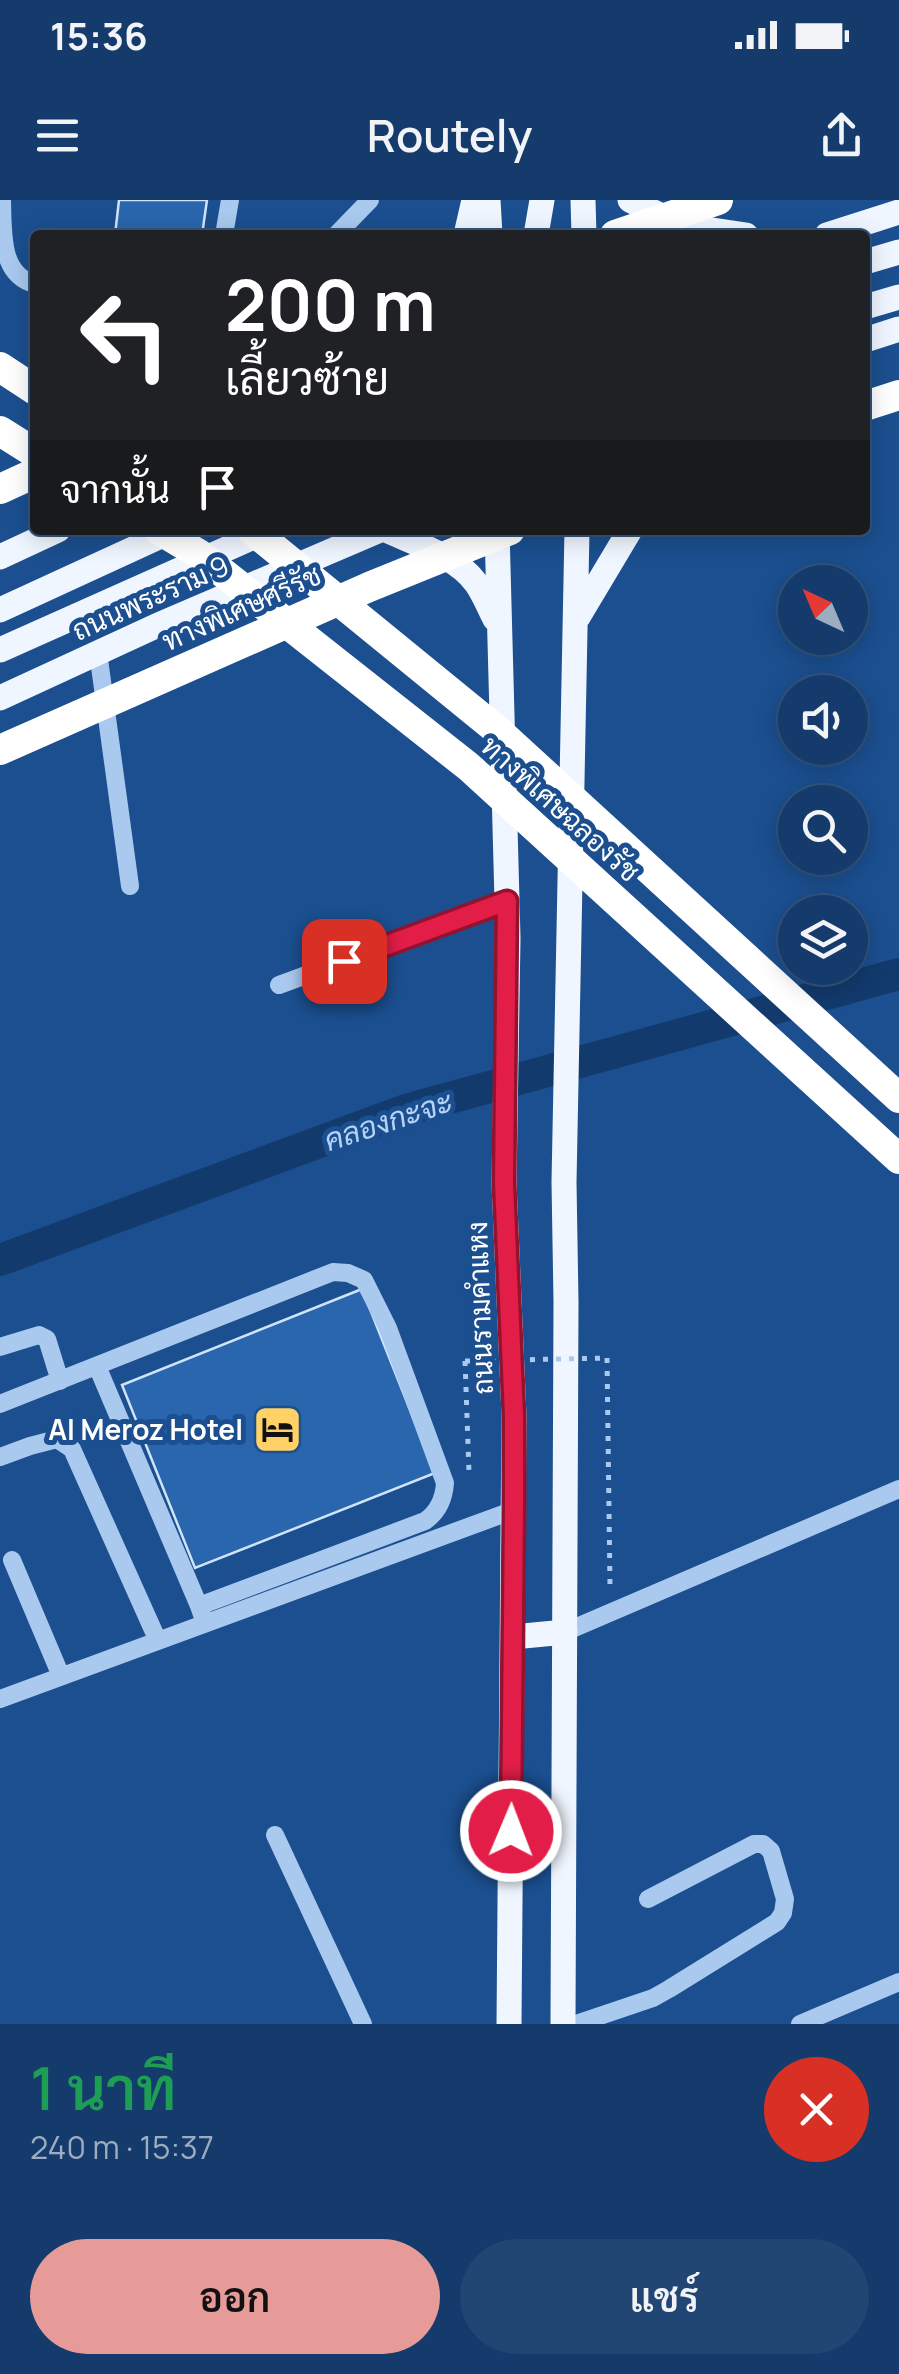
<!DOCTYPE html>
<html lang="th">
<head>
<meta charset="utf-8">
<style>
  :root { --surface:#143b6b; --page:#214673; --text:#f1f3f6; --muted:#9dadc1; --line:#33557e; --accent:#e69b98 }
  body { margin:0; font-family:Manrope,Sarabun,sans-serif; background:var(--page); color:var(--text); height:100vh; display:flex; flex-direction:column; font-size:38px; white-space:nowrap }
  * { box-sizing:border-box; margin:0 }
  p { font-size:32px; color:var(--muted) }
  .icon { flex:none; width:55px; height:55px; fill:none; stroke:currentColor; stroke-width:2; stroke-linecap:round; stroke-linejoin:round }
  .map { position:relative; height:1824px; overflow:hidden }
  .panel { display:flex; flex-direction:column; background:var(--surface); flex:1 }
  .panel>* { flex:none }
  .banner { position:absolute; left:30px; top:30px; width:840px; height:305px; border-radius:10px; box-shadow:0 5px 25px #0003,0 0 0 2px var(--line); background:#202124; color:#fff; overflow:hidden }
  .needle { width:65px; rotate:316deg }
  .tools { position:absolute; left:778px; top:365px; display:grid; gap:20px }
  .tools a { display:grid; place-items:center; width:90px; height:90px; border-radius:50%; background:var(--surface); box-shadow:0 5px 25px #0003,0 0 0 2px var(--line); font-size:50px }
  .pin { position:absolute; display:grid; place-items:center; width:85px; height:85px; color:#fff; margin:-42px; border-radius:20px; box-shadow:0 5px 15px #0006 }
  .me { position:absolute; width:110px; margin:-55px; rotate:1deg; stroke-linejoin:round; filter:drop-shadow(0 0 8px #0008) }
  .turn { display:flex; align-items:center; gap:35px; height:210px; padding:0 30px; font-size:45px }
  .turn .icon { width:130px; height:130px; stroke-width:2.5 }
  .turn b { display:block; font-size:70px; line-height:85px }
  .then { display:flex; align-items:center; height:95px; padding:0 30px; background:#0003; gap:20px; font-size:38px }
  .round { display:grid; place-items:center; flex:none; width:105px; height:105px; border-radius:52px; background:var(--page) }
  .overview { display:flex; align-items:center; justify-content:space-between; height:170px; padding:0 30px }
  h1 { font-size:60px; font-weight:600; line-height:75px; color:#1e9e55 }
  .button { display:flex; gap:20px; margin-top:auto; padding:20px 30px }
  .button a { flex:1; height:115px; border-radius:60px; background:var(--accent); color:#111; font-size:40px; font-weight:600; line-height:115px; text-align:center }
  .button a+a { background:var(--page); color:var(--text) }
  .status { display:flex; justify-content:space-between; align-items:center; height:70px; padding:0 50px; background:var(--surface); direction:ltr }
  .status svg { height:28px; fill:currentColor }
  header { display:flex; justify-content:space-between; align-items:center; height:130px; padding:0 30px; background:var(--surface); font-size:45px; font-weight:600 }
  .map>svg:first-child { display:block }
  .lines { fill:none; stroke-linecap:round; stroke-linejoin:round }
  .canal { stroke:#123a6d; stroke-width:32 }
  .building { fill:#2a66ad; stroke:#cfe3fa; stroke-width:2.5 }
  .path { stroke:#a9c9ee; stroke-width:5; stroke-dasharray:5 8; stroke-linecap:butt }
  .minor { stroke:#a9c9ee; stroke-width:18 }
  .major { stroke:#f0f6ff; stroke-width:25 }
  .highway { stroke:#fff; stroke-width:30 }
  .path-bridge { stroke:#a9c9ee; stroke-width:5; stroke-dasharray:5 8; stroke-linecap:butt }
  .highway-bridge { stroke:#fff; stroke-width:30 }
  .route-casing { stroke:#92132f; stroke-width:25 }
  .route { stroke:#e11d48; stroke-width:18 }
  .labels { text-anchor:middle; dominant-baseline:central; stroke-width:10; stroke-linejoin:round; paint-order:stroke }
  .street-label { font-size:28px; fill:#fff; stroke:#1b4f8f }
  .poi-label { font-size:28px; font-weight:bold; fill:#fff; stroke:#1b4f8f; text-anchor:end }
  .water-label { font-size:30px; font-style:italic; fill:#b5d3f5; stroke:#1b4f8f }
</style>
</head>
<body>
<div class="status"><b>15:36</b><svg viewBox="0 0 49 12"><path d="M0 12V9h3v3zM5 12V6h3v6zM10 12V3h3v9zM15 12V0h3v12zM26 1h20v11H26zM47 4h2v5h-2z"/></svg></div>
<header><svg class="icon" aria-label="menu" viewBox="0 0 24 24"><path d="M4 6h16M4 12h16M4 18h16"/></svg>Routely<svg class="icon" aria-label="share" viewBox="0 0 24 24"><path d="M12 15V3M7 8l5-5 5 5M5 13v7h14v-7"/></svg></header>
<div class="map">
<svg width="899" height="1824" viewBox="0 0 899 1824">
  <rect width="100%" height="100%" fill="#1b4f8f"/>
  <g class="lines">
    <path class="canal" d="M0,1060l406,-150 493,-136"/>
  </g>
  <path class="building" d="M119,0h88l-5,35h-87z
    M362,1089l73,184 -240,95 -73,-183z"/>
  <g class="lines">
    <path class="path" d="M607,1158l3,227
      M465,1161l4,111"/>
    <path class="minor" d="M2,0c1,33 -2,75 33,84
      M224,35l6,-35
      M336,35l34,-35
      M98,452l32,234
      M279,785l228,-84
      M0,1147l39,-12 8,4 13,42
      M97,1166l102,240
      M0,1204l333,-132 15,1 16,7 24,48 57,155c-1,15 -7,29 -20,38l-226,85 6,17
      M0,1257l30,-11 27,-7 15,10 86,192
      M12,1360l49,116
      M565,1432l334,-143
      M0,1499l514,-189
      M275,1635l88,189
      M576,1824l77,-26 16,-9 108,-67 6,-9 2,-14 -14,-48 -8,-7h-9l-106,55
      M800,1824l99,-42"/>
    <path class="major" d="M488,0l2,35
      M583,0l1,35
      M630,0l49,25 67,10
      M466,35l8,-35
      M536,35l6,-35
      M827,35l72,-23
      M865,62l34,-10
      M865,107l34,-10
      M865,140l34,-11
      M386,330c30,14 70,26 90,53 8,11 13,25 19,36
      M497,330l11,408 -4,245 10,232 -5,609
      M0,357l58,-27
      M0,410l174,-80
      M578,417l52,-87
      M0,450l269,-120
      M0,498l156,-72 224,-96
      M513,1437l52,-5
      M563,1824l3,-722 -2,-120 13,-652"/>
    <path class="highway" d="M0,167l35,23
      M865,206l34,-11
      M0,231l35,22
      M0,289l35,-16"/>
    <path class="path-bridge" d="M465,1161l142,-3"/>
    <path class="highway-bridge" d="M615,35l103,-35
      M159,330l40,24 270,213 430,392
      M252,330l245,200 402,368
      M0,550l369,-163 141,-57"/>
  </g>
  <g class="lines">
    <defs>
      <path id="route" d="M344,761l163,-60 -3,282 10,233v94l-3,321"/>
    </defs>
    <use href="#route" class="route-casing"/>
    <use href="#route" class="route"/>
  </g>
  <defs>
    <symbol id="hotel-square" viewBox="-11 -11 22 22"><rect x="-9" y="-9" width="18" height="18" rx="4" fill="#ffd166" stroke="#1b4f8f"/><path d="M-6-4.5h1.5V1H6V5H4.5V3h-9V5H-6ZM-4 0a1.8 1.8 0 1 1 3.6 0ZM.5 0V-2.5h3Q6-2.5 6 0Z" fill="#111"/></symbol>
  </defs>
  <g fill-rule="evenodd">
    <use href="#hotel-square" x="250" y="1202" width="55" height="55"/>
  </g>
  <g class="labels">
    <g class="street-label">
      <text transform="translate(150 397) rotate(-24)">ถนนพระราม 9</text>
      <text transform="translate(241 407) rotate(-24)">ทางพิเศษศรีรัช</text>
      <text transform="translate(561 608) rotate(42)">ทางพิเศษฉลองรัช</text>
      <text transform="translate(479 1108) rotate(-92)">ถนนรามคำแหง</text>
    </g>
    <g class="poi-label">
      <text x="243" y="1229">Al Meroz Hotel</text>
    </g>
    <g class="water-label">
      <text transform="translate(388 920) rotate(-18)">คลองกะจะ</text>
    </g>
  </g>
</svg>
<div class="tools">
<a><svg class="needle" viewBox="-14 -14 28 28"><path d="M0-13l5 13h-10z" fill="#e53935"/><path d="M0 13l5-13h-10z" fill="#9dadc1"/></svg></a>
<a><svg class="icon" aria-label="sound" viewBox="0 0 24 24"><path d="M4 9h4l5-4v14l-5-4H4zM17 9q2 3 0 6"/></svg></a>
<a><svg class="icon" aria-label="search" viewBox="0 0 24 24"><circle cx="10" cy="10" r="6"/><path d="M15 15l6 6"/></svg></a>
<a><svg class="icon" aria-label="layers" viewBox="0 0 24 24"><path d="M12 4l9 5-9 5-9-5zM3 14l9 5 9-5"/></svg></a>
</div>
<div class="pin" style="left:344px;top:761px;background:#d93025"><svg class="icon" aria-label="arrive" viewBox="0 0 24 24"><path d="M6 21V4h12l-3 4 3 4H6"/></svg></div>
<svg class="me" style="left:511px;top:1631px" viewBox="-20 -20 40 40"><circle r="17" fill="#e11d48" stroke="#fff" stroke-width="3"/><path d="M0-11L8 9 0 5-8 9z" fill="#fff"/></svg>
<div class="banner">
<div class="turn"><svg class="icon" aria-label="left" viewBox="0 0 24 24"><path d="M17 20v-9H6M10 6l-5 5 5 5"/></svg><div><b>200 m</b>เลี้ยวซ้าย</div></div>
<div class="then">จากนั้น<svg class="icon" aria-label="arrive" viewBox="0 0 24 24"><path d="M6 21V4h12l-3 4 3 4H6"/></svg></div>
</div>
</div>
<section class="panel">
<div class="overview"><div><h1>1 นาที</h1><p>240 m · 15:37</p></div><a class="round" style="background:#d93025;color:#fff"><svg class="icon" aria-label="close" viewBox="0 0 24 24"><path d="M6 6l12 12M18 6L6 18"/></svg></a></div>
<div class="button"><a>ออก</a><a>แชร์</a></div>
</section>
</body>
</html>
